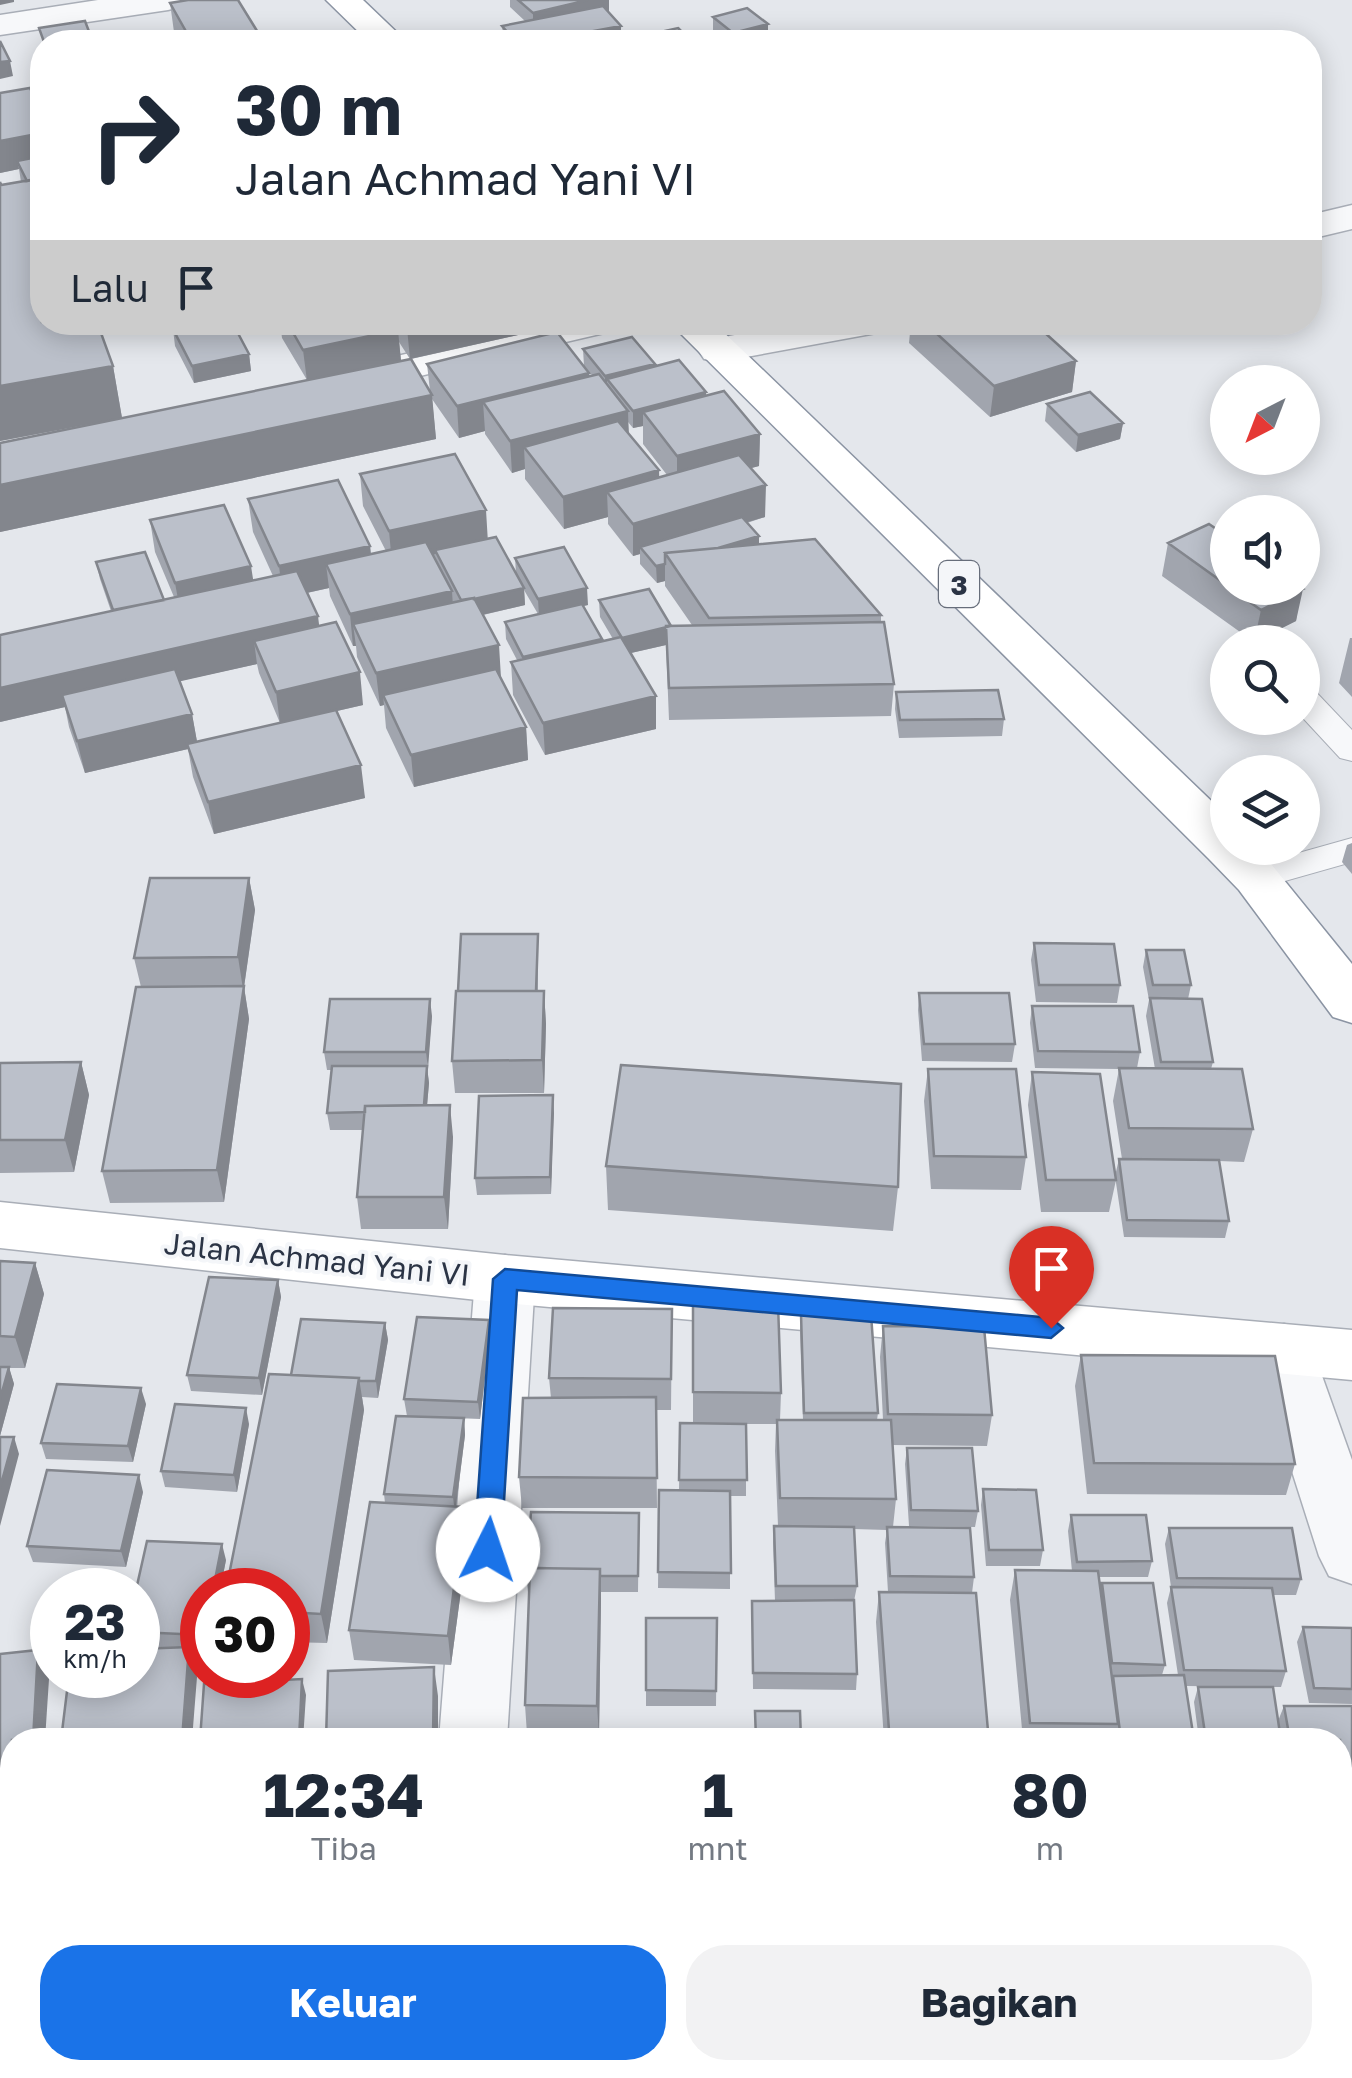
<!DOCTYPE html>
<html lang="id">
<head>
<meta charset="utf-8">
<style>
  :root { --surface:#fff; --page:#f2f2f3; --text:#1f2937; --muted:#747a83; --accent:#1a73e8 }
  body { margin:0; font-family:"Golos Text",sans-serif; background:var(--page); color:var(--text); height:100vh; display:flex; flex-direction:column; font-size:38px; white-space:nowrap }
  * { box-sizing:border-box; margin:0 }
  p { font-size:32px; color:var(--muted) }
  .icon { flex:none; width:55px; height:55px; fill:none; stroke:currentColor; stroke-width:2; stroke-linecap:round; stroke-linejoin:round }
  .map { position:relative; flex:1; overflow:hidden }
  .drawer { position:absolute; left:0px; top:1728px; width:1352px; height:352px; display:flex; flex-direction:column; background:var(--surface); border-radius:40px 40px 0 0; box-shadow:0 5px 25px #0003 }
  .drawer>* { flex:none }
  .guide { position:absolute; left:30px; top:30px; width:1292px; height:305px; border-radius:40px; box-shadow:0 5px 25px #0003; background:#fff; color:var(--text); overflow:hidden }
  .needle { width:65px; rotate:222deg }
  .buttons { position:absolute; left:1210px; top:365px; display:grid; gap:20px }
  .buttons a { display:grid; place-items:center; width:110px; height:110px; border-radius:50%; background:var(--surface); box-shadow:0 5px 25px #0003; font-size:50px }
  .speed { position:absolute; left:30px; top:1568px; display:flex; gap:20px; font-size:50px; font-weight:700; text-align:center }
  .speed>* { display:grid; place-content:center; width:130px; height:130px; border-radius:50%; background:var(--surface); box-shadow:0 5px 25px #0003; line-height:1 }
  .speed small { font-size:25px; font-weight:400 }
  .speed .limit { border:15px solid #d22; background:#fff; color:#111 }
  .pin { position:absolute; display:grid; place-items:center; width:85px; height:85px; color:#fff; margin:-102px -42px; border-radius:50% 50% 50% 0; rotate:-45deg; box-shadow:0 0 10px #0007 }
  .pin .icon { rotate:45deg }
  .me { position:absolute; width:110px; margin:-55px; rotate:4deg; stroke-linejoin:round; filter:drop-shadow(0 0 8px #0008) }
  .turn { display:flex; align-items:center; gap:35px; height:210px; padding:0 40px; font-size:45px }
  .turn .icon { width:130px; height:130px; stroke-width:2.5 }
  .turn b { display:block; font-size:70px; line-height:85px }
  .then { display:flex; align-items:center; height:95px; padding:0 40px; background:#0003; gap:20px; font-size:38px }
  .eta { display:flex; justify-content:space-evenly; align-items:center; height:170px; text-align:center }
  .eta b { font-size:60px; font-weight:700; line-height:70px }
  .cta { display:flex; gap:20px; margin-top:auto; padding:20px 40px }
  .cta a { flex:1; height:115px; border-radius:40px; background:var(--accent); color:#fff; font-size:40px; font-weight:700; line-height:115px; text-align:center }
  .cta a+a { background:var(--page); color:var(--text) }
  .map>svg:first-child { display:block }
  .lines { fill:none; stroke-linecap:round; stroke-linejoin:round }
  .lane-casing { stroke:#a9aeb7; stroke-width:2 }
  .street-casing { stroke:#a9aeb7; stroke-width:3 }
  .secondary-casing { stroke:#a9aeb7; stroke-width:3 }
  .highway-casing { stroke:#8b94a3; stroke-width:3 }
  .lane { fill:#f7f8fa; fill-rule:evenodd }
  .street { fill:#f7f8fa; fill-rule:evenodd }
  .secondary { fill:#fff; fill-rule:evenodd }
  .highway { fill:#fff; fill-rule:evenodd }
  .wall { fill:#a1a5ae; fill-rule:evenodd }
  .shaded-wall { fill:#83868d }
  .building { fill:#bbc0ca; stroke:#83868d; stroke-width:2.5 }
  .route { fill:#1a73e8; stroke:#114b97; stroke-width:2.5 }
  .labels { text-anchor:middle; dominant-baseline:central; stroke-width:8; stroke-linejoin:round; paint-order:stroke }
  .shield { fill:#f4f6f9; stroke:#676e7b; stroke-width:2.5 }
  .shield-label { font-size:28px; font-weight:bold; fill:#2b3445 }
  .street-label { font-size:30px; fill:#2b3445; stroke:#f4f6f9 }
</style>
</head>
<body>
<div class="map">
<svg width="1352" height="2078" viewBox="0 0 1352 2078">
  <rect width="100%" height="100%" fill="#e4e7ec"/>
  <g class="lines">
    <defs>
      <path id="lane" d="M1302,687l12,3 38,40v31l-12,-3 -38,-41z
        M1352,838v24l-95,27 -12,-3 -6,-9 6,-9z"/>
      <path id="street" d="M98,0h87l-5,7 -12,3 -168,25v-20z
        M1352,205v24l-42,10v-24z
        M543,322h76l-6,9 -270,63 -15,-4 -6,-9 6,-9z
        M802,322h89l-6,9 -14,3 -152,28 -15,-3 -6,-9 6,-9z
        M505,1255l21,7 9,17 -28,461h-68l36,-461 9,-17z
        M1284,1324l22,7 46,129v124l-23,-8 -10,-20 -66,-207 9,-18z
        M1352,1800v66l-12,1v-66z
        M12,1893v70l-12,1v-70z
        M752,2068h76l2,10h-76z"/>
      <path id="secondary" d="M0,1202l505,53 847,75v50l-847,-77 -505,-55z"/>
      <path id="highway" d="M326,0h37l44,42h-38z
        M669,322h44l515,495v31h30l94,116v59l-19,-6 -94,-127 -31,-32z"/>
    </defs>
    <use href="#lane" class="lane-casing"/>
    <use href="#street" class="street-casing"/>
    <use href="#secondary" class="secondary-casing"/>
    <use href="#highway" class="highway-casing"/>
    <use href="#lane" class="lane"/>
    <use href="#street" class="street"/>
    <use href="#secondary" class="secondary"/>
    <use href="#highway" class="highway"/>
  </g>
  <path class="wall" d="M510,0h99v11h-2l14,15v14l71,2h-188l-2,-16 23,-5 -15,-14z
    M170,3l92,39h-82l-6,-10z
    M713,17l55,7v15l-13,3h-30l-12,-10z
    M30,88l12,234 71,44 9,52 -122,23v-259l1,3 20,-3 -2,-13 -19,4z
    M171,322h61l17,32 2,17 -57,12 -19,-37 -2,-17h1z
    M280,322h246l1,11 -116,26 19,32 -3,-27 165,11 -8,-9 -1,-17 72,15v2l51,30 54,38 -1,32 -8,2 14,49 -18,6 12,21 122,71v7l13,62 -3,32 -222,4 -3,-75 -35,8 25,43v33l-111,26 -32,-60 -2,-33 6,-2 -11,-21 -1,-17 33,-8 -14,-24 1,15 -42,10 17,63 26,49 2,33 -114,27 -28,-59 -2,-23 -4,1 -23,-49 -1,-11h-3l-23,-50 -1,-8 -22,5 12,33 44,79 -26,6 28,87 -151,36 -21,-57 -5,-28 -103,24 -16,-46 -4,-20 -65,15 111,-111 -11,-32 -4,-17 68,38 10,-3 -19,-45 -5,-32 103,60 20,-4 -20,-44 -5,-33 122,47 1,8 15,-3 -23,-45 -3,-32 128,65 28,34 -1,-15 73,47 -6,1 20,35 11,-2 -13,-22 -1,-17 72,26 21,-1 -27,-39v-5l-8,2 -17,-19v-10l-7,2 -25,-32v-7l-44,12 -39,-50v-10l-13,4 -27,-39v-3l-26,7 -27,-39 4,40 -436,93v-89l307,-63 -25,-42zM399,342l11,17 -9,2zM628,422l5,6 10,-2v18l24,31 -8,2 -30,-42zM257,664l2,9 21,50 -83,19 -5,-28 -13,-33z
    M911,322h122l43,39 -4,31 -82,25 -81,-74z
    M1047,404l76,19 -3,16 -44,13 -31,-31z
    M1228,537v51h73l-5,33 -42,21 -92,-66 6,-33z
    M1350,638h2v59l-13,-14z
    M896,692l108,27 -2,17 -103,2 -4,-29z
    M1352,843v31l-10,-12 5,-17z
    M249,878l6,32 -11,77 5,32 -25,183 -114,1 -8,-32 39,-184 -7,-29z
    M538,934v57h6l2,33 -2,69h-89l-3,-32z
    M1034,943l86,42 -3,18 -81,-1 -5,-42z
    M1146,950l45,35 -3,14 25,63 -2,7 42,60 -9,33 -25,-1 10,60 -4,17 -101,-1 -9,-61 4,-17h3l-9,-58 6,-32 -84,-1 -5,-45 2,-17 108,46 -3,16 18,1 -9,-53 3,-16 -6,-33z
    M919,993l96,51 -3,18 -90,-1 -4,-51z
    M432,1016l-5,53 2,14 -2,22 26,32 -5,92h-87l-4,-32 6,-67h-33l-3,-17 5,-43h-5l-3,-18z
    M81,1062l8,33 -15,77 -74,1v-110z
    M928,1069l98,88 -5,33 -90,-1 -7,-88z
    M1032,1072l84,108 -7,32h-68l-13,-107z
    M553,1095l-2,99 -74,1 -2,-17z
    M606,1166l292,21 -5,44 -285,-21z
    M0,1261l35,2 9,31 -19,74h-16l5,16 -14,52z
    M278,1280l3,17 -19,98 -71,-4 -4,-16z
    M693,1303l88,90 -1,27h23l-3,-89 1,-17 77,99 -1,7h6l-3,-63 3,-31 109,89 -5,31 -95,-1 4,54 -3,28 81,50 -2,16 -84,-1 -3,-49 2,-13 -33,-1 3,57 -3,15 3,73 -1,16 -103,-1 -1,-88h23l-2,-59 1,-16h4l-3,-75 1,-27h-30v72h-16v93l-72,-1 1,-98 20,1 1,-68h13z
    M672,1309l-1,101h-15l1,98h-135l-3,-31 32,-79 -2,-20z
    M385,1323l3,17 -10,58 -16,-1 2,13 -37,233 -39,-1 3,-267z
    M490,1336l-10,83 -73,-3 -3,-17z
    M1081,1355l214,109 -9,31 -199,-1 -12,-108z
    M146,1404l-13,58 -87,-3 -5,-16z
    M464,1418l1,17 -9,72h8l4,31 -17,127 -97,-5 -5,-30 36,-127 -1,-9z
    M249,1424l-12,68 -72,-5 -4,-16z
    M907,1448l71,63 -3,16 -66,-1 -4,-62z
    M983,1489l60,61 -3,16h-54l-5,-61z
    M143,1492l-17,75 -93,-5 -6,-16z
    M639,1513l-1,79h-37l-2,143 -72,-1 -2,-29 4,-113h-1l-2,-16z
    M1071,1515l81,46 -4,16h-50l2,14 2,-8 63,82 -3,10h16l-11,-72 4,-16 -6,-43 4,-16 132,51 -5,16h-23l13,76 -5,16 -95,-1 8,54h-79v-3l-1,3h-91l-13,-140 5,-30 57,1 -4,-40z
    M226,1560l-6,30h-18v61l-13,-1 8,27 -42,-28 -17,-1v-58z
    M879,1592l109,139 -2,9h-102l-8,-118z
    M646,1618h71l-1,88h-70z
    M1303,1627l49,1v76l-43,-1 -12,-61z
    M38,1650l11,29 -37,61v74l-12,1v-161z
    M1198,1687l80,34 6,-15h68v108l-12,-1v-73h-141l-5,-38z
    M12,1825v76l-12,1v-76z
    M1352,1929v131h-2l-10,-32v-97z
    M12,2068h100l-1,10h-109z
    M149,2068h134v10h-134z
    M309,2068h173v10h-171z
    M891,2068h119l-2,10h-115z
    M1039,2068h121l2,10h-121z
    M1213,2068h84l3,10h-91z"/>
  <path class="shaded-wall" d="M0,0h14v2l-14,3z
    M588,0h21v11l-76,18v-16z
    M768,24v15l-13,3h-22v-9z
    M621,26v15l-7,1h-80z
    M10,61l3,15 -13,3v-17z
    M42,133v32l-25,-4 2,8 -19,4v-32z
    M175,322h55l-53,12z
    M432,322h94l1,11 -117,26 -3,-31z
    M398,330l3,31 -94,20 -4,-31z
    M249,354l2,17 -57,12 -2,-17z
    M1076,361l-4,31 -82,25 4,-31z
    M655,364v17l-48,-2v13l-2,1v-17z
    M113,366l9,52 -122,23v-55z
    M589,373l1,32 -107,-3 2,29 -26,7 -2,-32z
    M706,392v17l-63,3v14l-10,2v-17z
    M432,395l4,44 -436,93v-47z
    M628,411l1,32 -105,4 1,22 -13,4 -2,-32z
    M1123,423l-3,16 -44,13 2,-17z
    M760,434l-1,32 -82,22v-32z
    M659,470l1,32 -53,-10 1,25 -44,12 -1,-32z
    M766,485l-1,32 -120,35 -5,-5v7l-7,2v-32z
    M486,510l2,33 -53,7 1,4 -44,9 -3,-32z
    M759,536v17l-88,9z
    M370,546l3,33 -47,-15 3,24 -46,10 -4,-32z
    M665,564v17l-8,2 -1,-17z
    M251,566l5,32 -75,17 -6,-32z
    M524,588l1,17 -61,14 -2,-17z
    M587,588l1,17 -49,11 -1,-17z
    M1303,589l-7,32 -42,21 7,-32z
    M452,591l2,33h-101l3,22h-3l-3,-32z
    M318,616l4,33 -68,-8 3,23 -191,43 -4,-12 3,12 -65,15v-34z
    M666,627v18l-44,10v-17z
    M499,645l2,33 -118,17 1,10 -4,1 -4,-33z
    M360,672l3,33 -83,19 -4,-32z
    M656,696v33l-111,26 -2,-32z
    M192,714l6,33 -11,-3 1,5 -103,24 -8,-32z
    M526,727l2,33 -114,27 -3,-32z
    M361,765l4,33 -151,36 -6,-32z
    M249,878l6,32 -11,77 5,32 -25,183 -7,-32 26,-181 -5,-32z
    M544,991l2,33 -2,69 -2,-33z
    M430,999l2,17 -4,53 -2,-17z
    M81,1062l8,33 -15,77 -9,-32z
    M427,1066l2,17 -4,46 -2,-17z
    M553,1095l1,18 -3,81 -1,-17z
    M450,1105l3,32 -5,92 -4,-32z
    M35,1263l9,31 -19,74 -10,-31z
    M278,1280l3,17 -19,98 -3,-17z
    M489,1320l1,16 -10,83 -2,-17z
    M385,1323l3,17 -10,58 -2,-17z
    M9,1367l5,17 -14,52v-37z
    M359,1378l5,32 -37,233 -6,-29z
    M141,1388l5,16 -13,58 -5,-16z
    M246,1408l3,16 -12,68 -3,-17z
    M464,1418l1,17 -10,78 -2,-16z
    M14,1437l5,17 -19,72v-38z
    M139,1475l4,17 -17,75 -5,-16z
    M464,1507l4,31 -17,127 -3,-29z
    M222,1544l4,16 -6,30h-7z
    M600,1569l1,30 -2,136 -2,-29z
    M189,1647l8,30 -5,63h-10z
    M38,1650l11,29 -4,61h-12z
    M434,1667l4,29v44h-5z
    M302,1679l4,16 -3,45h-4z
    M105,2068h7l-1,10h-4l-2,-6z"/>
  <path class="building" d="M188,0h50l24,39 -22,3h-48l-22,-39z
    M518,0h70l-55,13z
    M603,6l18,20 -87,16h-18l-14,-16z
    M747,8l21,16 -35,9 -20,-16z
    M85,21l8,21h-49l-5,-14z
    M678,28l14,14h-72l-1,-1z
    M0,41l10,20 -10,1z
    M30,88l12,25v20l-42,8v-48z
    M42,156v22l-15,3 -10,-20z
    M42,178v144h55l16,44 -113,20v-204l1,3z
    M203,322h29l17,32 -57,12 -19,-37z
    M287,322h106l5,8 -95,20z
    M404,322h28l-25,6z
    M924,322h109l43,39 -82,25z
    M557,332l32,41 -132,33 -30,-42z
    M632,337l23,27 -50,12 -22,-27z
    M411,359l21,36 -432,90v-42z
    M679,360l27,32 -73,19 -26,-32z
    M599,374l29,37 -118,30 -27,-39z
    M724,391l36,43 -83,22 -34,-44z
    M1090,392l33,31 -45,12 -31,-31z
    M618,421l41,49 -96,27 -39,-50z
    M455,454l31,56 -97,21 -29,-57z
    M739,455l27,30 -133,39 -26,-32z
    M338,480l32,66 -91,20 -31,-67z
    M224,505l27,61 -76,17 -25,-63z
    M742,517l17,19 -41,12 -53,5v11l-9,2 -16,-19z
    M1209,524l19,13v49l-60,-43z
    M496,537l28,51 -50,11v-1l-13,2 -26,-50z
    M815,539l66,76 -172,3 -44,-65z
    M426,542l26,49 -102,23 -24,-50z
    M564,547l23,41 -49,11 -23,-41z
    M145,552l19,48 -51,10 -17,-48z
    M297,571l21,45 -318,72v-53z
    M1230,588h71l2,1 -42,21z
    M649,589l22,37 -49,12 -23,-38z
    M474,598l25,47 -123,28 -23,-49z
    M582,604l20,35 -79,18 -18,-35z
    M336,622l24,50 -84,20 -22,-51z
    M884,622l10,62 -225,4 -3,-62z
    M621,637l35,59 -113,27 -32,-61z
    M175,669l17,45 -115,27 -15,-46z
    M496,669l30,58 -115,28 -28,-60z
    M998,690l6,29 -104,1 -4,-28z
    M336,710l25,55 -153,37 -21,-58z
    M150,878h99l-11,79 -104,1z
    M461,934h77l-2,57h-78z
    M1034,943l80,1 6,41h-81z
    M1146,950h38l7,35h-38z
    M244,986l-27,184 -115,1 34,-184z
    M456,991h88l-2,69 -90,1z
    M919,993h90l6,51h-91z
    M1150,998l52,1 11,63h-52z
    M330,999h100l-4,53h-102z
    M1032,1006h101l7,46 -102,-1z
    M81,1062l-16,78h-65v-77z
    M621,1065l280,19 -3,103 -292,-21z
    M332,1066h95l-3,39 -59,1v6l-38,1z
    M1119,1068l123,1 11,60 -124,-1z
    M928,1069h88l10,88 -92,-1z
    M1032,1072l68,2 16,106h-70z
    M553,1095l-3,82 -75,1 4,-82z
    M450,1105l-6,92h-87l8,-91z
    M1119,1159l100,1 10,61 -102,-1z
    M0,1261l35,2 -20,74 -15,-1z
    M209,1277l69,3 -19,98 -72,-3z
    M693,1303h85l3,90 -88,-1z
    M553,1308l119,1 -1,70 -122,-1z
    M801,1314h70l7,99h-74z
    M417,1317l72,3 -11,82 -74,-3z
    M301,1319l84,4 -9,58h-17v-3l-68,-3z
    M883,1326l101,1 8,88 -104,-1z
    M1081,1355l194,1 20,108 -201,-1z
    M0,1367h9l-9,32z
    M269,1374l90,4 -38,236 -33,-2v-22h-62z
    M57,1384l84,4 -13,58 -87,-3z
    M656,1397l1,81 -138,-1 4,-79z
    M175,1404l71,4 -12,67 -73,-4z
    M396,1416l68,2 -11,79 -69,-3z
    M777,1420h114l5,79 -116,-1z
    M680,1423l66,1 1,56h-68z
    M0,1437h14l-14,51z
    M907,1448h65l6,63 -67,-1z
    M47,1470l92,5 -18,76 -94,-5z
    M983,1489l53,1 7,60h-54z
    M659,1490l71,1 1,82 -73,-1z
    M370,1502l94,5 -16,129 -99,-6z
    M531,1512l108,1 -1,63h-38v-7l-70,-1v8h-4z
    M1071,1515h75l6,46 -75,1z
    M774,1526l80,1 3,59h-81z
    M887,1527l83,1 4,49 -84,-1z
    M1169,1528h123l9,51 -124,-1z
    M147,1541l75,3 -9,46h-11v45l-64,-3v-42h-2z
    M530,1568l70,1 -3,137 -72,-1z
    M1015,1570l83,1 20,153 -88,-1z
    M1102,1583h51l12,82 -53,-2z
    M1171,1587l101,1 14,83 -102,-1z
    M879,1592l97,1 12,138 -99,-1z
    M854,1600l3,74 -104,-1 -1,-72z
    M646,1618h71l-1,73 -70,-1z
    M1303,1627l49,1v61l-38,-1z
    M189,1647l-7,93h-121l8,-65h69v-26z
    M38,1650l-5,90h-21v44l-12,1v-131z
    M434,1667l-1,73h-107l2,-69z
    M1184,1675l10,65h-73l-8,-64z
    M302,1679l-3,61h-99l4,-56z
    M1198,1687h75l8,53h-75z
    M1284,1706h68v93l-12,-1v-58h-50z
    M755,1711h45l1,29h-45z
    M12,1825v61l-12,1v-61z
    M1352,1929v103l-12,-39v-62z
    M12,1978v90h93v4l-72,6h-31z
    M149,2068h116l-117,8z
    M309,2068h39l-39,2z
    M564,2068h163l1,10h-163z
    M900,2068h95l-86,10h-7z
    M1052,2068h108l2,10h-108z
    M1216,2068h81l3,10h-81z"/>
  <path class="route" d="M505,1269l546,49 12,10 -12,10 -534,-48 -16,260 -4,8h-19l-4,-8 19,-271z"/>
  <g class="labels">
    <rect class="shield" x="939" y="561" width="40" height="46" rx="8"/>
    <g class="shield-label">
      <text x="959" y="584">3</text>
    </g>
    <g class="street-label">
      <text transform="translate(317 1259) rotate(6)">Jalan Achmad Yani VI</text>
    </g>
  </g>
</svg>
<div class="buttons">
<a><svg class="needle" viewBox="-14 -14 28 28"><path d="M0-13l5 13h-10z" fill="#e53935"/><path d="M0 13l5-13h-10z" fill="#747a83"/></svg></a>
<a><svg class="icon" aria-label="sound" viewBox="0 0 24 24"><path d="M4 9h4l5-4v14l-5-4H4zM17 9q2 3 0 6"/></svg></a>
<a><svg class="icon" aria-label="search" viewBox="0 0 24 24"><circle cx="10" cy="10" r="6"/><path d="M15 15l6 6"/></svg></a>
<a><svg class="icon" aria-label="layers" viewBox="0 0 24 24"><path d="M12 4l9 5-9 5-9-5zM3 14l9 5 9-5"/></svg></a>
</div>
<div class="speed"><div>23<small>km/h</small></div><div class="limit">30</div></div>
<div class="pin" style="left:1051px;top:1328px;background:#d93025"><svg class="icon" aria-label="arrive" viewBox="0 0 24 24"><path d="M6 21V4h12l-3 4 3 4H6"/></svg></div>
<svg class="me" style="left:488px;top:1550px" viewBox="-20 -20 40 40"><circle r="19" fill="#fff"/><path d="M0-13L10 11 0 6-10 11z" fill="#1a73e8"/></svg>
<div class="guide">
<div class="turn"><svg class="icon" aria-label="right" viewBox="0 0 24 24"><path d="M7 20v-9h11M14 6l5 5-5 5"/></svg><div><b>30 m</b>Jalan Achmad Yani VI</div></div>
<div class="then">Lalu<svg class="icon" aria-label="arrive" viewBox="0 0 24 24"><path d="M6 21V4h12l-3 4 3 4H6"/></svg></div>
</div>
<section class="drawer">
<div class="eta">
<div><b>12:34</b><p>Tiba</p></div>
<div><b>1</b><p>mnt</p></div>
<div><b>80</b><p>m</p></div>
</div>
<div class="cta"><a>Keluar</a><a>Bagikan</a></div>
</section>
</div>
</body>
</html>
